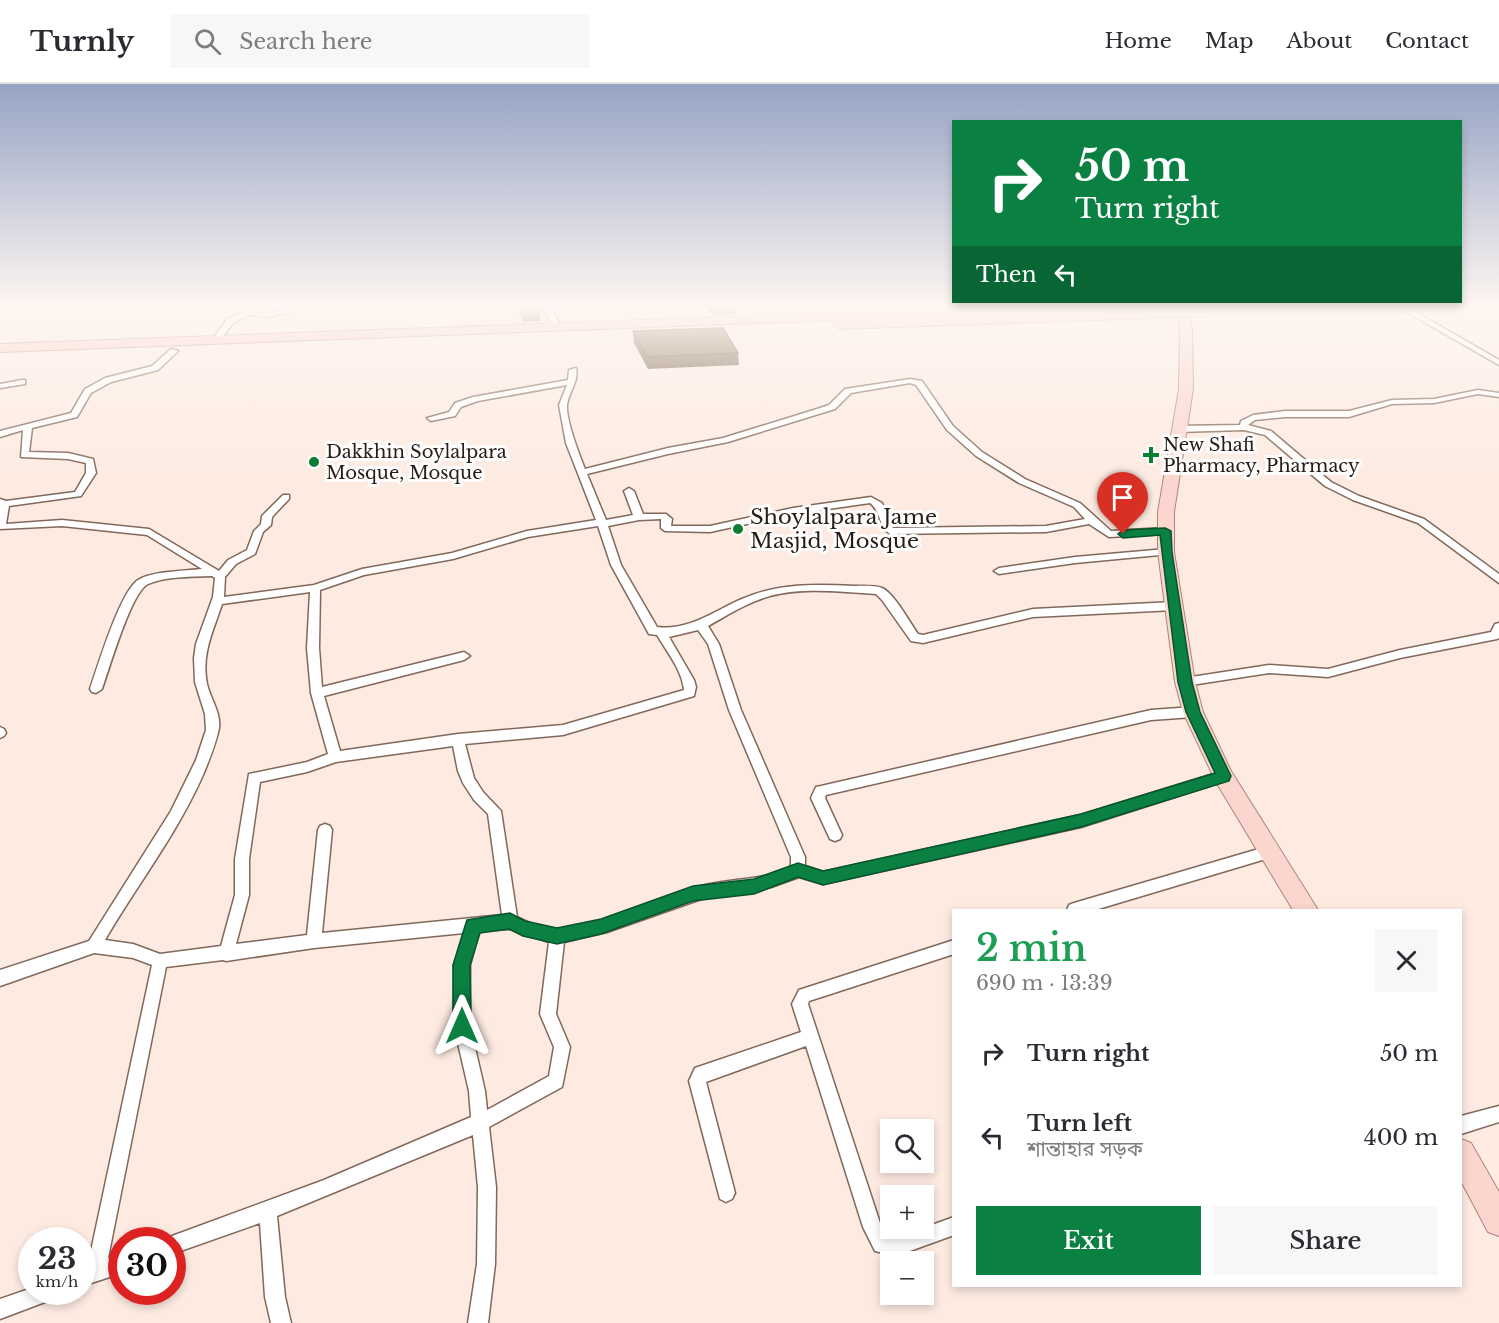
<!DOCTYPE html>
<html lang="en">
<head>
<meta charset="utf-8">
<style>
  :root { --surface:#fff; --page:#f7f7f7; --text:#2b2b33; --muted:#7c7c81; --line:#e1e1e2; --accent:#0b8043 }
  body { margin:0; font-family:"Libre Baskerville","Noto Sans Bengali",serif; background:var(--page); color:var(--text); height:100vh; display:flex; flex-direction:column; font-size:22px; white-space:nowrap }
  * { box-sizing:border-box; margin:0 }
  p { font-size:20px; color:var(--muted) }
  .icon { flex:none; width:33px; height:33px; fill:none; stroke:currentColor; stroke-width:2; stroke-linecap:round; stroke-linejoin:round }
  .map { position:relative; flex:1; overflow:hidden }
  .sheet { position:absolute; left:952px; top:825px; width:510px; height:378px; display:flex; flex-direction:column; background:var(--surface); border-radius:0px; box-shadow:0 3px 9px #0003 }
  .sheet>* { flex:none }
  .banner { position:absolute; left:952px; top:36px; width:510px; height:183px; border-radius:0px; box-shadow:0 3px 9px #0003; background:#0b8043; color:#fff; overflow:hidden }
  .buttons { position:absolute; left:880px; top:1035px; display:grid; gap:12px }
  .buttons a { display:grid; place-items:center; width:54px; height:54px; border-radius:0px; background:var(--surface); box-shadow:0 3px 9px #0003; font-size:30px }
  .speed { position:absolute; left:18px; top:1143px; display:flex; gap:12px; font-size:30px; font-weight:700; text-align:center }
  .speed>* { display:grid; place-content:center; width:78px; height:78px; border-radius:50%; background:var(--surface); box-shadow:0 3px 9px #0003; line-height:1 }
  .speed small { font-size:15px; font-weight:400 }
  .speed .limit { border:9px solid #d22; background:#fff; color:#111 }
  .pin { position:absolute; display:grid; place-items:center; width:51px; height:51px; color:#fff; margin:-62px -26px; border-radius:50% 50% 50% 0; rotate:-45deg; box-shadow:0 0 6px #0007 }
  .pin .icon { rotate:45deg }
  .me { position:absolute; width:66px; margin:-33px; rotate:0deg; stroke-linejoin:round; filter:drop-shadow(0 0 4px #0008) }
  .turn { display:flex; align-items:center; gap:21px; height:126px; padding:0 24px; font-size:27px }
  .turn .icon { width:78px; height:78px; stroke-width:2.5 }
  .turn b { display:block; font-size:42px; line-height:51px }
  .then { display:flex; align-items:center; height:57px; padding:0 24px; background:#0003; gap:12px; font-size:22px }
  .round { display:grid; place-items:center; flex:none; width:63px; height:63px; border-radius:0px; background:var(--page) }
  .headline { display:flex; align-items:center; justify-content:space-between; height:102px; padding:0 24px }
  h1 { font-size:36px; font-weight:600; line-height:45px; color:#1e9e55 }
  .action { display:flex; gap:12px; margin-top:auto; padding:12px 24px }
  .action a { flex:1; height:69px; border-radius:0px; background:var(--accent); color:#fff; font-size:24px; font-weight:600; line-height:69px; text-align:center }
  .action a+a { background:var(--page); color:var(--text) }
  ul { padding:0; list-style:none }
  li { display:flex; align-items:center; gap:18px; height:84px; padding:0 24px }
  li div { flex:1 }
  li b { display:block; font-size:22px }
  li em { font-style:normal }
  header { display:flex; align-items:center; gap:36px; box-sizing:border-box; height:84px; padding:0 30px; background:var(--surface); border-bottom:2px solid var(--line) }
  header strong { font-size:28px }
  nav { display:flex; gap:33px; margin-inline-start:auto; font-size:21px }
  .search { width:420px; height:54px; background:var(--page); display:flex; align-items:center; gap:15px; box-sizing:border-box; padding:0 21px; border-radius:0px; color:var(--muted); font-size:22px }
  .map>svg:first-child { display:block }
  .lines { fill:none; stroke-linecap:round; stroke-linejoin:round }
  .minor-casing { stroke:#81685a; stroke-width:3 }
  .primary-casing { stroke:#ae8479; stroke-width:2 }
  .trunk-casing { stroke:#ae8479; stroke-width:2 }
  .minor { fill:#fff; fill-rule:evenodd }
  .primary { fill:#fad6ce; fill-rule:evenodd }
  .trunk { fill:#f8c8be; fill-rule:evenodd }
  .trunk-bridge-casing { stroke:#ae8479; stroke-width:16; stroke-linecap:butt }
  .trunk-bridge { stroke:#f8c8be; stroke-width:14 }
  .wall { fill:#6a5336 }
  .shaded-wall { fill:#56432c }
  .building { fill:#7b603f; stroke:#56432c; stroke-width:1.5 }
  .route { fill:#0b8043; stroke:#07532c; stroke-width:1.5 }
  .poi-dot { fill:#0c7d32; stroke:#fdfdfd; stroke-width:2 }
  .labels { text-anchor:middle; dominant-baseline:central; stroke-width:6; stroke-linejoin:round; paint-order:stroke }
  .far-poi-label { font-size:18px; fill:#271d17; stroke:#fdfdfd; text-anchor:start }
  .poi-label { font-size:21px; fill:#271d17; stroke:#fdfdfd; text-anchor:start }
</style>
</head>
<body>
<header>
<strong>Turnly</strong>
<div class="search"><svg class="icon" aria-label="search" viewBox="0 0 24 24"><circle cx="10" cy="10" r="6"/><path d="M15 15l6 6"/></svg>Search here</div>
<nav><a>Home</a><a>Map</a><a>About</a><a>Contact</a></nav>
</header>
<div class="map">
<svg width="1499" height="1239" viewBox="0 0 1499 1239">
  <rect width="100%" height="100%" fill="#fdebe2"/>
  <g class="lines">
    <defs>
      <path id="minor" d="M246,223h8l-2,5c19,4 38,-5 58,-5l-41,10 -20,-2 -16,8 -11,15h-6l-1,-2 12,-17 18,-7z
        M539,223h8l7,6 6,12 -1,2h-6l-5,-11z
        M1398,223h9l92,53v5z
        M171,265l7,2 -20,19 -47,12 -20,11 -14,24 -45,11 -3,24 39,1 25,6 3,14 -15,23 -72,10 -3,18 56,-4 87,9 70,42 9,-11 19,-10 7,-19 7,-7 1,-8 21,-21h6v4l-17,18 -1,8 -8,7 -8,22 -19,10 -11,13 -1,20 90,-12 48,-16 90,-16 75,-22 69,-11 -30,-77 -7,-38 8,-20 -89,16 -17,6 -6,9 -24,5 -4,-3 22,-6 6,-9 18,-6 95,-17 1,-10 7,-2c3,14 -7,23 -9,37 -1,15 12,49 18,64l83,-21 55,-10 94,-29 12,-4 16,-16 65,-10 12,2 31,45 29,26 43,27 55,24 31,28 54,-3 5,3 -5,3 -56,3 -20,-13 -43,8 -156,2c-11,-6 -9,-23 -20,-31l-77,11 -83,18 -45,-1 -4,-3v-9l-22,1 -31,6 13,39 36,62c32,4 57,-16 85,-28 36,-16 74,-15 112,-13 8,0 20,-1 28,2 12,5 28,35 36,46l5,1 110,-26 141,-7 5,4 -5,4 -141,7 -110,26 -12,-2 -29,-41 -6,-6c-34,-2 -72,-7 -106,2 -22,6 -42,19 -62,30l11,18 22,66 64,147v9l18,6 258,-57 142,-44 5,1 1,4 -1,4 -147,47 -258,57 -24,-7 -28,10 -67,11 -97,34 -43,10 -8,72 14,33 -8,40 -73,40 7,60 -1,77 -7,59h-20l9,-59 1,-77 -5,-52 -196,81 8,81 6,26h-20l-6,-26 -5,-74 -88,31v-14h-7l7,-4 152,-56 147,-63 -2,-26 -15,-65v-61l10,-32 -150,15 -88,13 -3,-1 -57,7 -58,291 14,-4v19l-40,13v-19l6,-2 64,-300 -19,-7 -39,-5 -94,33v-16l89,-29 82,-130 25,-51 10,-30 -1,-16 -10,-32 -1,-24 2,-14 17,-47 2,-19 -3,-2c-20,1 -46,0 -64,8 -17,8 -39,86 -46,105l-6,4 -4,-1 -2,-3c8,-23 30,-97 48,-109 14,-9 47,-9 64,-11l-55,-34 -85,-9 -62,3v-30l6,2 69,-9 11,-19v-10l-18,-4 -47,-2 2,-27 -23,7v-6l71,-18 14,-24 20,-11 47,-12zM910,299l6,2 31,45 29,26 43,27 55,24 11,12 -39,7 -153,2 -11,-25 -11,-6 -78,11 -83,18h-39l1,-7 -6,-5h-23l-9,-23 -5,-3 -5,3 9,24 -27,5 -19,-46 81,-20 60,-12 107,-33 16,-16zM598,442l13,39 38,69 8,1c10,17 25,35 27,55l-121,35 -105,9 -118,17 -16,-55 140,-36 6,-4 -6,-4 -142,35 -3,-39 1,-58 44,-15 89,-16 75,-22zM310,508l-3,56 4,45 17,61 -21,8 -58,12 -14,85v36l-14,51 -61,8 -27,-10 -28,-4c32,-55 72,-106 98,-165 6,-15 13,-31 16,-47 2,-16 -9,-30 -12,-44 -6,-30 6,-52 15,-80zM698,546l10,14 21,66 62,147v10c-29,14 -59,11 -90,19 -45,11 -99,44 -145,43 -14,0 -27,-6 -39,-12l-16,-106 -18,-19 -9,-14 -9,-34 98,-9 131,-39 2,-9 -2,-7 -25,-43zM453,662l5,25 5,12 11,17 14,14 14,101 -180,18 10,-103 -2,-4 -5,-2 -5,2 -2,4 -11,105 -71,9 13,-49v-36l11,-77 47,-10 29,-10zM510,845l39,13 -9,72 14,33 -5,29 -62,34 -2,-19 -15,-65v-61l9,-34z
        M22,296h3v4l-25,4v-4z
        M1478,306l21,3v4l-21,-3 -44,9 -42,1 -43,13h-64l-30,3 -7,5 23,6 60,51 28,14 65,23 75,55v9l-81,-60 -65,-23 -28,-14 -60,-51 -21,-5 -66,2 -4,-3 4,-3 62,-1 1,-4 12,-6 32,-4h64l43,-11 42,-1z
        M1166,465l5,3 -1,2 -95,9 -76,11 -5,-3 5,-3 76,-11z
        M1499,539v15l-2,1 -97,19 -72,19 -59,-4 -84,13 -6,-4 6,-4 84,-13 59,4 72,-19 91,-18 4,-8z
        M1193,623l4,2 2,3 -2,3 -4,2 -42,3 -325,75 -1,3 17,37 -2,4 -5,2 -5,-2 -19,-41 5,-11 5,-1 330,-76z
        M0,643l4,2 2,4 -2,3 -4,2z
        M1269,762l5,2 2,4 -2,4 -5,2 -174,52h-28l2,-5 5,-2z
        M954,856v14l-145,47 -1,3 72,219 8,13 8,2 58,-21v18l-58,21 -21,-5 -12,-24 -57,-181 -100,36 29,111 -3,6 -6,3 -6,-3 -31,-118 6,-13 106,-36 -9,-28 7,-14z
        M1499,1022v16l-38,12v-18z
        M32,1204v4h24l-3,7 -53,20v-20z"/>
      <path id="primary" d="M1176,223h12l4,24 1,58 -19,123v40l21,130 8,30 28,59 87,139h-25l-77,-128 -33,-70 -8,-30 -17,-130v-40l21,-123 1,-58z
        M1461,1055l10,4 28,49v44l-11,-4 -27,-51z"/>
      <path id="trunk" d="M861,228l6,4 -2,3 -865,33v-8z"/>
    </defs>
    <use href="#minor" class="minor-casing"/>
    <use href="#primary" class="primary-casing"/>
    <use href="#trunk" class="trunk-casing"/>
    <use href="#minor" class="minor"/>
    <use href="#primary" class="primary"/>
    <use href="#trunk" class="trunk"/>
    <defs>
      <path id="trunk-bridge" d="M838,238l431,-15"/>
    </defs>
    <use href="#trunk-bridge" class="trunk-bridge-casing"/>
    <use href="#trunk-bridge" class="trunk-bridge"/>
  </g>
  <path class="wall" d="M706,223h30v6l-24,2z
    M518,226l22,5 1,6 -18,1 -3,-6z
    M633,247l105,22 1,12 -91,4 -14,-26z"/>
  <path class="shaded-wall" d="M719,223h17v6l-17,2z"/>
  <path class="building" d="M536,223l4,8 -18,2 -4,-7z
    M723,244l15,25 -91,4 -14,-26z"/>
  <linearGradient id="sky" x2="0" y2="1"><stop stop-color="#96a4c4"/><stop offset="0.56" stop-color="#fef6f2"/><stop offset="1" stop-color="#fef6f2" stop-opacity="0"/></linearGradient>
  <rect width="1499" height="396" fill="url(#sky)"/>
  <path class="route" d="M1165,444l6,3 1,21 20,130 8,30 31,64 -2,5 -148,46 -258,58 -25,-8 -44,17 -61,7 -92,33 -44,10 -34,-8 -14,-7 -29,4 -10,32 1,61 -3,6 -6,3 -7,-3 -2,-6v-61l12,-39 2,-6 43,-7 15,8 32,7 44,-9 92,-33 61,-7 44,-16 25,8 258,-57 134,-41 -29,-61 -8,-30 -18,-147 -37,3 -5,-4 5,-4z"/>
  <g class="poi-dot">
    <path d="M1148 362h6v6h6v6h-6v6h-6v-6h-6v-6h6z"/>
    <circle cx="314" cy="378" r="6"/>
    <circle cx="738" cy="445" r="6"/>
  </g>
  <g class="labels">
    <g class="far-poi-label">
      <text x="1163" y="361">New Shafi<tspan x="1163" dy="21">Pharmacy, Pharmacy</tspan></text>
      <text x="326" y="368">Dakkhin Soylalpara<tspan x="326" dy="21">Mosque, Mosque</tspan></text>
    </g>
    <g class="poi-label">
      <text x="750" y="433">Shoylalpara Jame<tspan x="750" dy="24">Masjid, Mosque</tspan></text>
    </g>
  </g>
</svg>
<div class="buttons">
<a><svg class="icon" aria-label="search" viewBox="0 0 24 24"><circle cx="10" cy="10" r="6"/><path d="M15 15l6 6"/></svg></a>
<a>+</a>
<a>−</a>
</div>
<div class="speed"><div>23<small>km/h</small></div><div class="limit">30</div></div>
<div class="pin" style="left:1123px;top:450px;background:#d93025"><svg class="icon" aria-label="arrive" viewBox="0 0 24 24"><path d="M6 21V4h12l-3 4 3 4H6"/></svg></div>
<svg class="me" style="left:462px;top:942px" viewBox="-20 -20 40 40"><path d="M0-17L14 15 0 8-14 15z" fill="#0b8043" stroke="#fff" stroke-width="4"/></svg>
<div class="banner">
<div class="turn"><svg class="icon" aria-label="right" viewBox="0 0 24 24"><path d="M7 20v-9h11M14 6l5 5-5 5"/></svg><div><b>50 m</b>Turn right</div></div>
<div class="then">Then<svg class="icon" aria-label="left" viewBox="0 0 24 24"><path d="M17 20v-9H6M10 6l-5 5 5 5"/></svg></div>
</div>
<section class="sheet">
<div class="headline"><div><h1>2 min</h1><p>690 m · 13:39</p></div><a class="round"><svg class="icon" aria-label="close" viewBox="0 0 24 24"><path d="M6 6l12 12M18 6L6 18"/></svg></a></div>
<ul>
<li><svg class="icon" aria-label="right" viewBox="0 0 24 24"><path d="M7 20v-9h11M14 6l5 5-5 5"/></svg><div><b>Turn right</b></div><em>50 m</em></li>
<li><svg class="icon" aria-label="left" viewBox="0 0 24 24"><path d="M17 20v-9H6M10 6l-5 5 5 5"/></svg><div><b>Turn left</b><p>শান্তাহার সড়ক</p></div><em>400 m</em></li>
</ul>
<div class="action"><a>Exit</a><a>Share</a></div>
</section>
</div>
</body>
</html>
